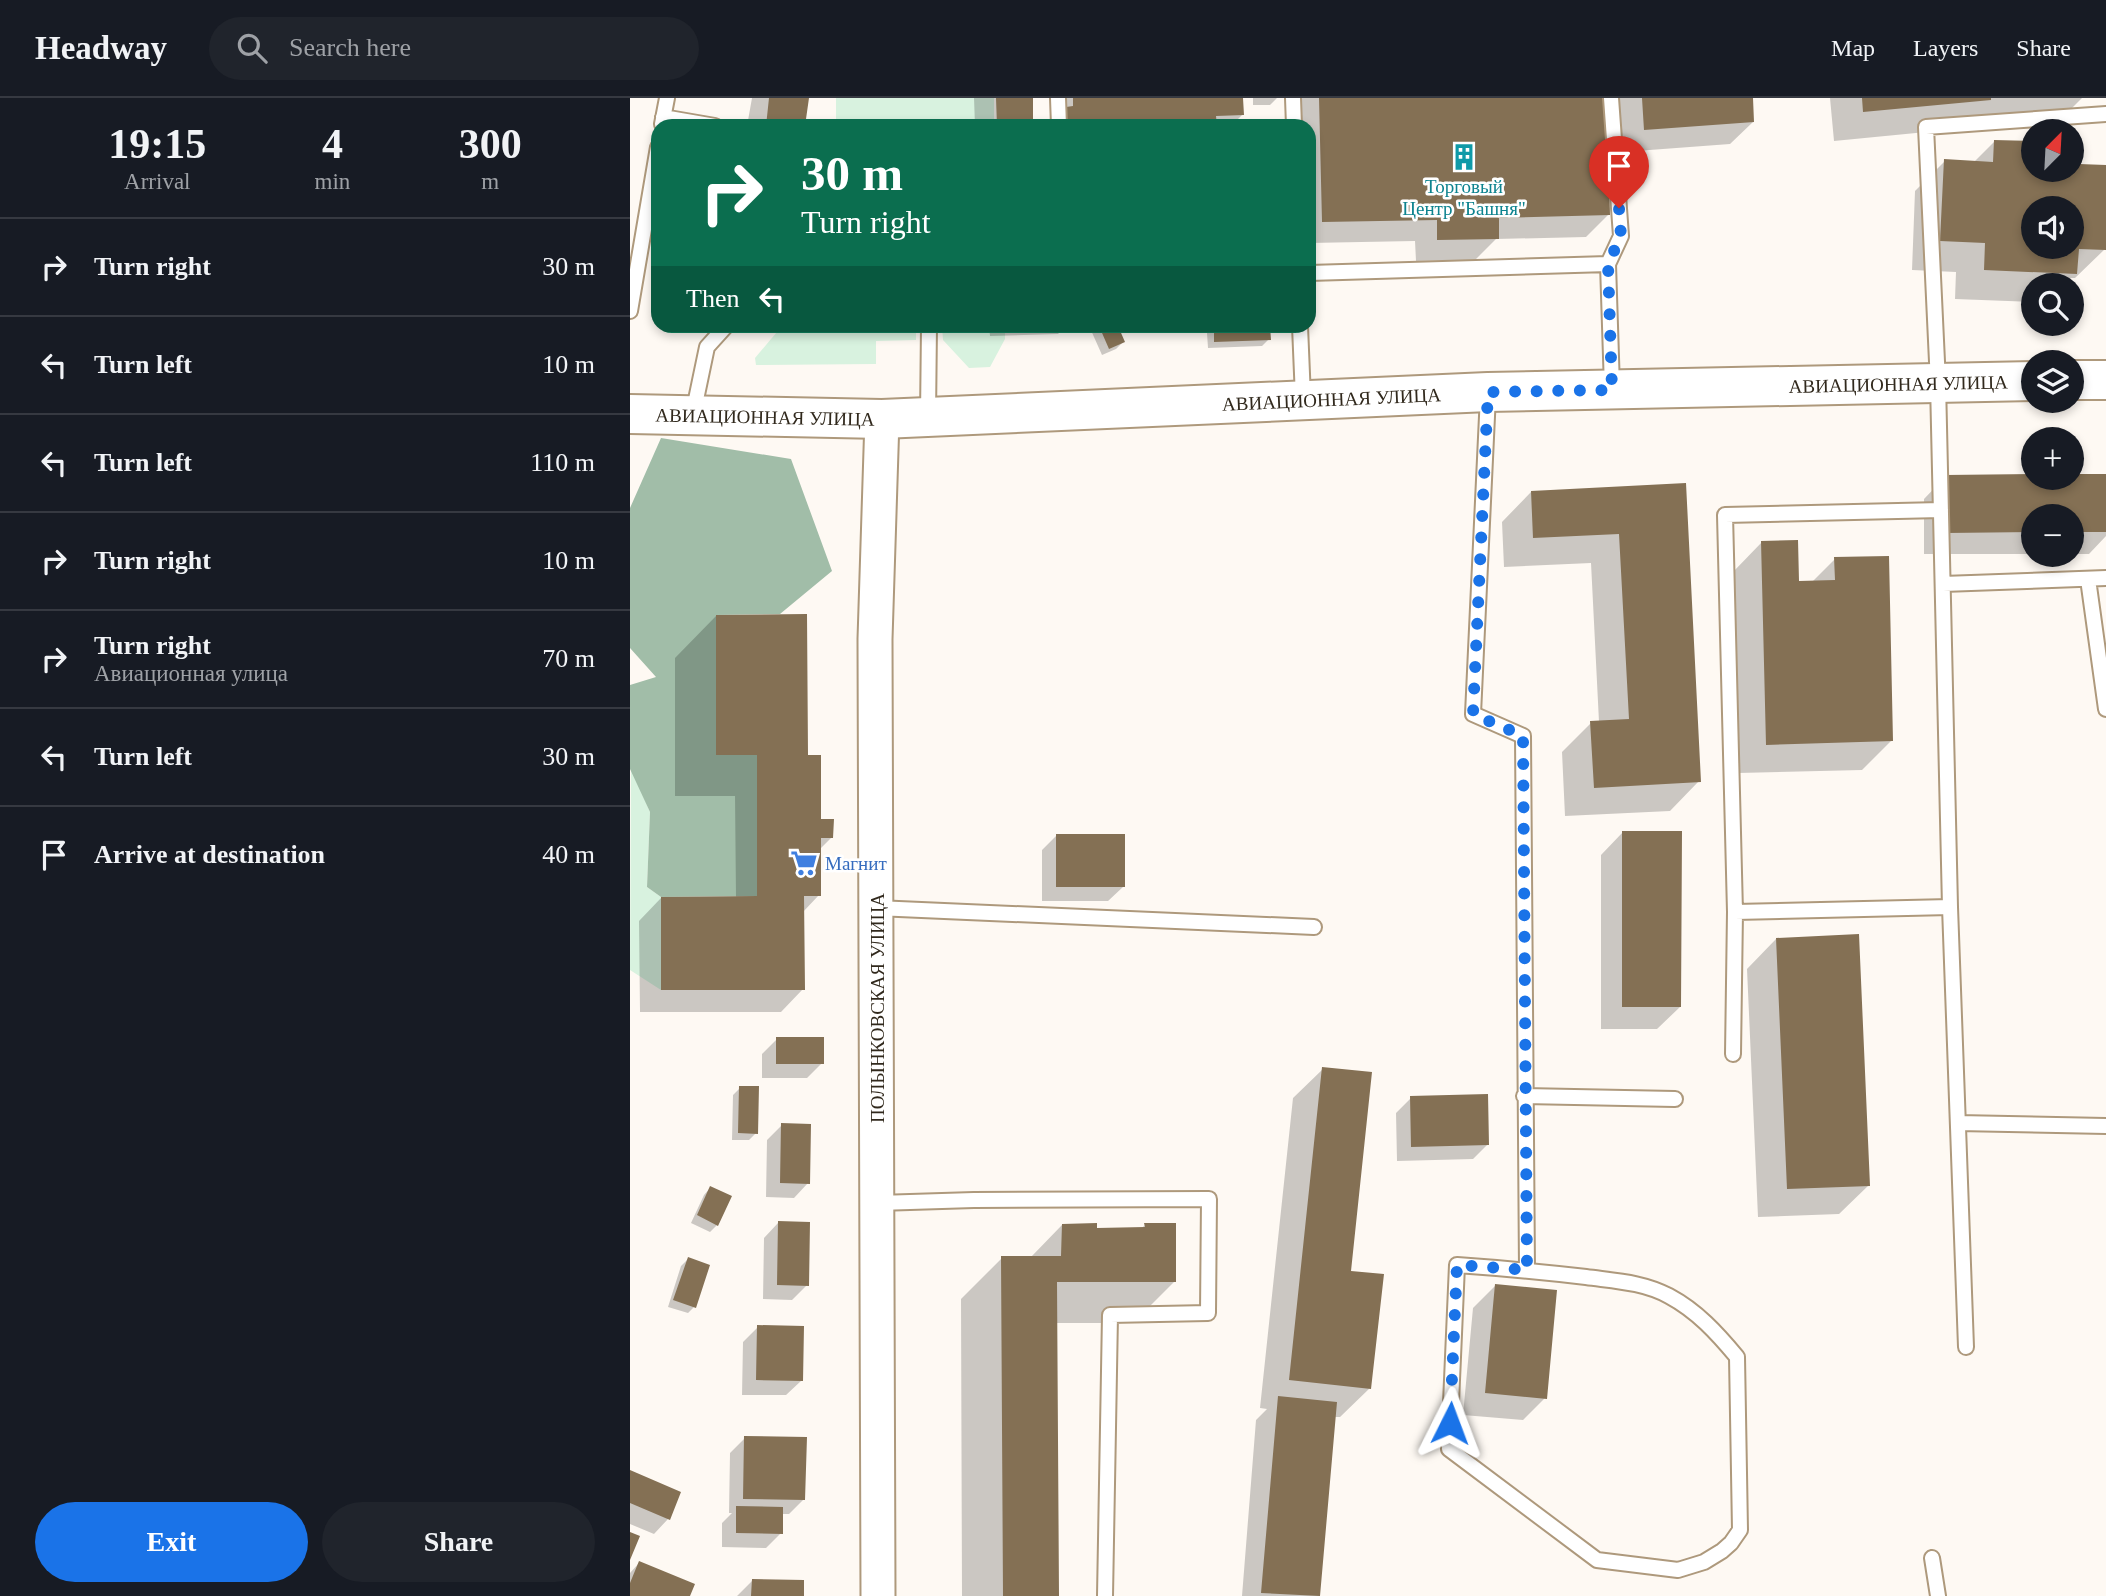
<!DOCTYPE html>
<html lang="en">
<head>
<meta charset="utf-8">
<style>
  :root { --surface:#171b24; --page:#20242c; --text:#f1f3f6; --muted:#9ea1a6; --line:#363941; --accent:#1a73e8 }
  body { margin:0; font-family:Georgia,serif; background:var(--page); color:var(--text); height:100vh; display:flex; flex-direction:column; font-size:26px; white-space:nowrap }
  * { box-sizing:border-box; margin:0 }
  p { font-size:23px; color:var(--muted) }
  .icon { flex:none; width:38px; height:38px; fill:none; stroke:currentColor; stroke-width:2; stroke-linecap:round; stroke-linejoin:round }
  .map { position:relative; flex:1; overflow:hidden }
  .details { display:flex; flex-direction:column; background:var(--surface); width:630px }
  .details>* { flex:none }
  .hud { position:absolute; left:21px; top:21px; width:665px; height:214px; border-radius:21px; box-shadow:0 4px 10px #0003; background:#0b6e4f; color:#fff; overflow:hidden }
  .needle { width:46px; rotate:24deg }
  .tools { position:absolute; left:1391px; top:21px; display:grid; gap:14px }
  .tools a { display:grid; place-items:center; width:63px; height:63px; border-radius:50%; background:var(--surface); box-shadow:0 4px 10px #0003; font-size:35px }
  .pin { position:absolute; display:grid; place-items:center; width:60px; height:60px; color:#fff; margin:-72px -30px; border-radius:50% 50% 50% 0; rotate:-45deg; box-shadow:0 0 7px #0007 }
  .pin .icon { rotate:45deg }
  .me { position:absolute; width:77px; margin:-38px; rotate:3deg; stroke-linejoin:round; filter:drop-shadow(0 0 5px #0008) }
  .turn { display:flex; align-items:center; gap:24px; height:147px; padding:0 35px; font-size:32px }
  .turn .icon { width:91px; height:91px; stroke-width:2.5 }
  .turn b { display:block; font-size:49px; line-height:60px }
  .then { display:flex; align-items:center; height:66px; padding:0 35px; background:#0003; gap:14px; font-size:26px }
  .eta { display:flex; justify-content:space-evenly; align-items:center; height:119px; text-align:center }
  .eta b { font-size:42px; font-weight:800; line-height:49px }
  .primary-button { display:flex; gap:14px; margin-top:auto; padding:14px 35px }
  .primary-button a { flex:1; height:80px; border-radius:42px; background:var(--accent); color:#fff; font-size:28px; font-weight:800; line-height:80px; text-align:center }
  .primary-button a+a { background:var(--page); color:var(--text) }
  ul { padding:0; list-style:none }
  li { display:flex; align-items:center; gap:21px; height:98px; padding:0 35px; border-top:2px solid var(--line) }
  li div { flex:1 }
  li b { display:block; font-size:26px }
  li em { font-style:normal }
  header { display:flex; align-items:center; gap:42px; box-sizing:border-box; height:98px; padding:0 35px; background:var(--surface); border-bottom:2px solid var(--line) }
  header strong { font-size:33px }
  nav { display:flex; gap:38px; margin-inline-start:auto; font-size:24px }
  .search { width:490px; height:63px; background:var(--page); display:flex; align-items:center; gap:18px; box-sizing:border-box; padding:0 24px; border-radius:38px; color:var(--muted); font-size:26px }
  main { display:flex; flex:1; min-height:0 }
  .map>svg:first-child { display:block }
  .green { fill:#d8f2df }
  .forest { fill:#a1bda8 }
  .shadow { fill:#0003; fill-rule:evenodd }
  .building { fill:#847054; fill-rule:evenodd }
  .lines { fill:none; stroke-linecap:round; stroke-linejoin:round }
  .service-casing { stroke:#ae997c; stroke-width:18 }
  .tertiary-casing { stroke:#ae997c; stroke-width:37 }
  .secondary-casing { stroke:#ae997c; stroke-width:42 }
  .service { stroke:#fff; stroke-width:14 }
  .tertiary { stroke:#fff; stroke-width:33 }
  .secondary { stroke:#fff; stroke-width:38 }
  .route { stroke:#1a73e8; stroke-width:12; stroke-dasharray:0 21.6 }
  .labels { text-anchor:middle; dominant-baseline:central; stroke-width:5; stroke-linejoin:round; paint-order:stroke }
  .culture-label { font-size:19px; fill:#0d838f; stroke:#fff }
  .street-label { font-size:19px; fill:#31291d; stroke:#fff }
  .shop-label { font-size:19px; fill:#366cbe; stroke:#fff; text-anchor:start }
</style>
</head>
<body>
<header>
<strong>Headway</strong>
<div class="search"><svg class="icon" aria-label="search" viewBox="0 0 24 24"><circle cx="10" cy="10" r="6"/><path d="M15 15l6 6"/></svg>Search here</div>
<nav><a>Map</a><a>Layers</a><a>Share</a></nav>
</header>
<main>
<section class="details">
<div class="eta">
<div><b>19:15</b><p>Arrival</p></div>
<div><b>4</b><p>min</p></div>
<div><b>300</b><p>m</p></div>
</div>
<ul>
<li><svg class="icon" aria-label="right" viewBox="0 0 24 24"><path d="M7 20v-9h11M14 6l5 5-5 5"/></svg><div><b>Turn right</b></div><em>30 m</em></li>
<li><svg class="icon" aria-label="left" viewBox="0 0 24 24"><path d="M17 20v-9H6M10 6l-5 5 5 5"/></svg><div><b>Turn left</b></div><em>10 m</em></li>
<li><svg class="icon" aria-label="left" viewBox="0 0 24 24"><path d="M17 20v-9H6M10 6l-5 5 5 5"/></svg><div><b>Turn left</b></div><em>110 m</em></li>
<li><svg class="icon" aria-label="right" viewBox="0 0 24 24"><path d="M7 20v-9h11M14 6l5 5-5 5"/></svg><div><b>Turn right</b></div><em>10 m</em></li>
<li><svg class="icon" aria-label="right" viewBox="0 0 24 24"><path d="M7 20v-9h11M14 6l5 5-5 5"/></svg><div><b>Turn right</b><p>Авиационная улица</p></div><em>70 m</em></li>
<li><svg class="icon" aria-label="left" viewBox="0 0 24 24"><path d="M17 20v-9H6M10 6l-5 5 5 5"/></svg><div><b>Turn left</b></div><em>30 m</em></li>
<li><svg class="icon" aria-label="arrive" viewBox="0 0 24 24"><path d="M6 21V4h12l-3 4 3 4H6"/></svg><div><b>Arrive at destination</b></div><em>40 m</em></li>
</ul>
<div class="primary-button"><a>Exit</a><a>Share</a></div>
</section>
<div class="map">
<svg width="1476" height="1498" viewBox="0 0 1476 1498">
  <rect width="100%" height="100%" fill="#fef9f3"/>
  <path class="green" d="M206,0h158v28h-158z
    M152,228h134v14l-40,1v23l-120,1 -1,-7z
    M312,228h63v13l-15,28 -21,1 -26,-28z
    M1,669l19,45 -3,75 14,10v93l-31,-20z"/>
  <path class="forest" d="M31,340l130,21 41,112 -52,43 -64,1v140h41v141l-96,1 -14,-10 3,-75 -20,-43v-84l26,-8 -26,-29v-140z"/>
  <path class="shadow" d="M122,0h55l-4,28h-56z
    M344,0h57l1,28h-57z
    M431,0h180l1,17 -11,11h-182l2,-2v-16z
    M623,0h24l-7,7h-17z
    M667,0h308l3,117 -22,22 -90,2 -21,21 -59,1 -1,-20 -106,2v-117h-12z
    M989,0h132l2,24 -23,22 -107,8z
    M1200,0h252l-21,21 -227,22z
    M1365,43l39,29h38v-25l33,104 -30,29h-4l-7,7h-30v17l-79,-3 1,-27 -44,-2 3,-79 30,-30 28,2zM1404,110h38v39h-38z
    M359,228h77l-8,8 -68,2z
    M462,228h24l7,16 -7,7 -14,6 -12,-27z
    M584,228h54l1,13 -7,7 -54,2 -1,-15z
    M1476,377v61l-17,18h-17v-38h-38v38h-110v-55l22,-23 126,2v-2z
    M1054,387l15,296 -29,30 -105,5 -3,-64 29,-29 8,-1 -8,-159 -87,4 -2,-45 29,-30z
    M1132,444l35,41 15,-1 23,-23 56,182 -29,29 -124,3 -5,-201z
    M86,518l90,141 13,64 13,16 -13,13v45l-16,17v77l-22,23h-141l-1,-91 22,-23h75l-1,-102h-60v-138z
    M993,734l57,175 -23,22h-56v-174z
    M427,737l66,52 -15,14h-66v-51z
    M1146,841l93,246 -30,29 -81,3 -11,-248z
    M147,941l45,24 -15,15h-45v-24z
    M693,971l26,203 21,116 -30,29h-6l-15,179h-77l14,-176 11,-11 -7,-1 33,-310z
    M110,990l16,45 -7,7h-17l1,-45z
    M781,1000l77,46 -15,15 -76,2 -1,-48z
    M152,1027l26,58 -14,15 -28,-1 1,-57z
    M80,1090l7,37 -7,7 -19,-9 13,-28z
    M148,1125l29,62 -15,15 -29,-1 1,-61z
    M432,1127l33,4h46l4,-4 30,56 -42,42h-77l1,273h-95l-1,-297 41,-41h28z
    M58,1161l6,48 -6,6 -20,-6 13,-41z
    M865,1188l50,112 -22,22 -60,-5 10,-107z
    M128,1229l43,54 -15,14h-44l1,-53z
    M115,1340l59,61 -15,15h-8v19l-15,15 -44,-1v-24l10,-10h-3l1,-60z
    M0,1374l38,47 -14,15 -24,-10z
    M9,1465l49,33h-58v-23z
    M122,1483l50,15h-65z"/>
  <path class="building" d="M139,0h40l-4,28h-39z
    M366,0h37v28h-36z
    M443,0h170l1,17 -28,1 1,10h-150l-1,-19 7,-1z
    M689,0h288l3,117 -111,3v21l-62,1v-20l-115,2z
    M1012,0h111l1,24 -110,8z
    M1232,0h129v2l-128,12z
    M1364,42l40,1v29h38v-27h8l-1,21 27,1v85l-27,-1 -2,25 -93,-4 1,-27 -45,-2 4,-82 49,3zM1404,110h38v39h-38z
    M469,228h19l7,16 -16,7z
    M584,228h56l1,14 -57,2z
    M1404,376v4h38v-4h34v58h-34v-16h-38v16l-88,1 -1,-58z
    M1056,385l15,299 -107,6 -4,-67 39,-2 -10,-185 -86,4 -2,-47z
    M1168,442l1,41 36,-1 -1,-23 55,-1 4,185 -127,4 -5,-204z
    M177,516l1,141h13v64h13l-1,19h-12v58h-17l1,94h-144v-93l96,-1v-141h-41v-140z
    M992,733h60l-1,176h-59z
    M426,736h69v53h-69z
    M1229,836l11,252 -83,3 -11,-251z
    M146,939h48v27h-48z
    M692,969l50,5 -21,199 33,3 -13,115 -82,-9z
    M109,988h20l-1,48 -20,-1z
    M858,996l1,51 -78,2 -1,-51z
    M151,1025l30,1 -1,60 -30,-1z
    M80,1088l22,10 -14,30 -21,-11z
    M148,1123l32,1 -1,64 -32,-1z
    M467,1125v5l48,-1 -1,-4h32v59h-119l2,314h-56l-2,-340h60l1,-32z
    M58,1159l22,8 -14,43 -23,-8z
    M865,1186l62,6 -10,109 -62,-6z
    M127,1227l47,1 -1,55 -47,-1z
    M648,1298l59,6 -17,194 -59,-3z
    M114,1338l63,1 -2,63 -62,-1z
    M0,1372l51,22 -11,28 -40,-17z
    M106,1408l47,1v27l-47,-1z
    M0,1434l10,4 -10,24z
    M9,1463l56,23 -5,12h-60v-13z
    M122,1481l52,1v16h-53z"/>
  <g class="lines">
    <defs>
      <path id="service" d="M428,0l1,28
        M663,0l1,28
        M33,19l52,9
        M32,26l5,-26
        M978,166l13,-28 -10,-138
        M679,175l299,-9 4,124
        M0,213l28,-164
        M670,228l3,72
        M858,297l-15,319 50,22 4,534
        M63,316l14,-67 19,-21
        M298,318l1,-90
        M1311,412l-216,5 10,397 215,-5
        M1458,481l18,130
        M1313,486l163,-6
        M246,810l438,19
        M1103,956l2,-142
        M894,998l151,3
        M1328,1025l148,3
        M248,1105l96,-3 235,-1 -1,114 -98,2 -5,281
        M827,1167c43,3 86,7 129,12 29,4 57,5 83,19 28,15 48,37 68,61l3,173 -9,13 -9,8 -18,11 -26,8 -81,-10 -148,-111z
        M1336,1249l-16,-440 -12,-524 -12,-256 180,-13
        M1302,1460l6,38"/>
      <path id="tertiary" d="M248,1498l-3,-957 7,-220"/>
      <g id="secondary">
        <path d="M1442,282h34"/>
        <path id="s1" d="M0,316l252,5 606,-27 546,-11"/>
      </g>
    </defs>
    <use href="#service" class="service-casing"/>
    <use href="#tertiary" class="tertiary-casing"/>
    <use href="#secondary" class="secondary-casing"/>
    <use href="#service" class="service"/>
    <use href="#tertiary" class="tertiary"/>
    <use href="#secondary" class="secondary"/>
  </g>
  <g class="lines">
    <path class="route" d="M820,1325l7,-158 70,5 -4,-534 -50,-22 15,-322 124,-2 -4,-126 13,-28 -2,-28"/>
  </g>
  <defs>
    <symbol id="building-bare" viewBox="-9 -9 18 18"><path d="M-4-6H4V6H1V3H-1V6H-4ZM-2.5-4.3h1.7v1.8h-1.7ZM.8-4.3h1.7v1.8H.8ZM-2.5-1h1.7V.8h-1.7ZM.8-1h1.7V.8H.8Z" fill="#0f9aa8" stroke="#fff" stroke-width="2.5" paint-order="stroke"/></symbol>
    <symbol id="supermarket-bare" viewBox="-9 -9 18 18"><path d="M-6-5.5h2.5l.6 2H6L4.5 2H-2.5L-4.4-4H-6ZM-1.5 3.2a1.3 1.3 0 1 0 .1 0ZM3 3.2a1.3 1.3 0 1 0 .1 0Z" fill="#3f7fe0" stroke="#fff" stroke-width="2.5" paint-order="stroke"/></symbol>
  </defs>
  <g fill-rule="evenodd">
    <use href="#building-bare" x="815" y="40" width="38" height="38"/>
    <use href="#supermarket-bare" x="155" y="746" width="38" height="38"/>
  </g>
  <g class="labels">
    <g class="culture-label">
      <text x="834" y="88">Торговый<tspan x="834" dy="22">Центр "Башня"</tspan></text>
    </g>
    <g class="street-label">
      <text stroke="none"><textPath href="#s1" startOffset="1269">АВИАЦИОННАЯ УЛИЦА</textPath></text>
      <text stroke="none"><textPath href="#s1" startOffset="702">АВИАЦИОННАЯ УЛИЦА</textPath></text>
      <text stroke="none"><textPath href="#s1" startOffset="135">АВИАЦИОННАЯ УЛИЦА</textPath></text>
      <text transform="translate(247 910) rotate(-90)">ПОЛЫНКОВСКАЯ УЛИЦА</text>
    </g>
    <g class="shop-label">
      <text x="195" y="765">Магнит</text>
    </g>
  </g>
</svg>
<div class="tools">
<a><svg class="needle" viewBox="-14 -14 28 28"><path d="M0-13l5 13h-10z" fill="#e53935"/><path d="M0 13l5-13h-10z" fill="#9ea1a6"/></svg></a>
<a><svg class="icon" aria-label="sound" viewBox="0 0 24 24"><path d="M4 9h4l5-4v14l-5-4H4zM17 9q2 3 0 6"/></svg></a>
<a><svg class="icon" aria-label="search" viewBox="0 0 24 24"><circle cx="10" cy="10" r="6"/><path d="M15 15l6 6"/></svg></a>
<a><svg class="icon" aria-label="layers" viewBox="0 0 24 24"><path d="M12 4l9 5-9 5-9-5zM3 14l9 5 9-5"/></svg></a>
<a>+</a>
<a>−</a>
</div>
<div class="pin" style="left:989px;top:110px;background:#d93025"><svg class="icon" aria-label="arrive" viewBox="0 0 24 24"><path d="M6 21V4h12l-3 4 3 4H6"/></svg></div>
<svg class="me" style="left:820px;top:1325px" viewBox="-20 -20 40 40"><path d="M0-17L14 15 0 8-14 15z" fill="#1a73e8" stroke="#fff" stroke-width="4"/></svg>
<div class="hud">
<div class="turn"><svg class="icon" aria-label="right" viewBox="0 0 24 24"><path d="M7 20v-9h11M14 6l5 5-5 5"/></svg><div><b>30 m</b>Turn right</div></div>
<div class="then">Then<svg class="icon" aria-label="left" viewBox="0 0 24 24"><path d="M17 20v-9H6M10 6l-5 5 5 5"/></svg></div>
</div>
</div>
</main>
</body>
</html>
